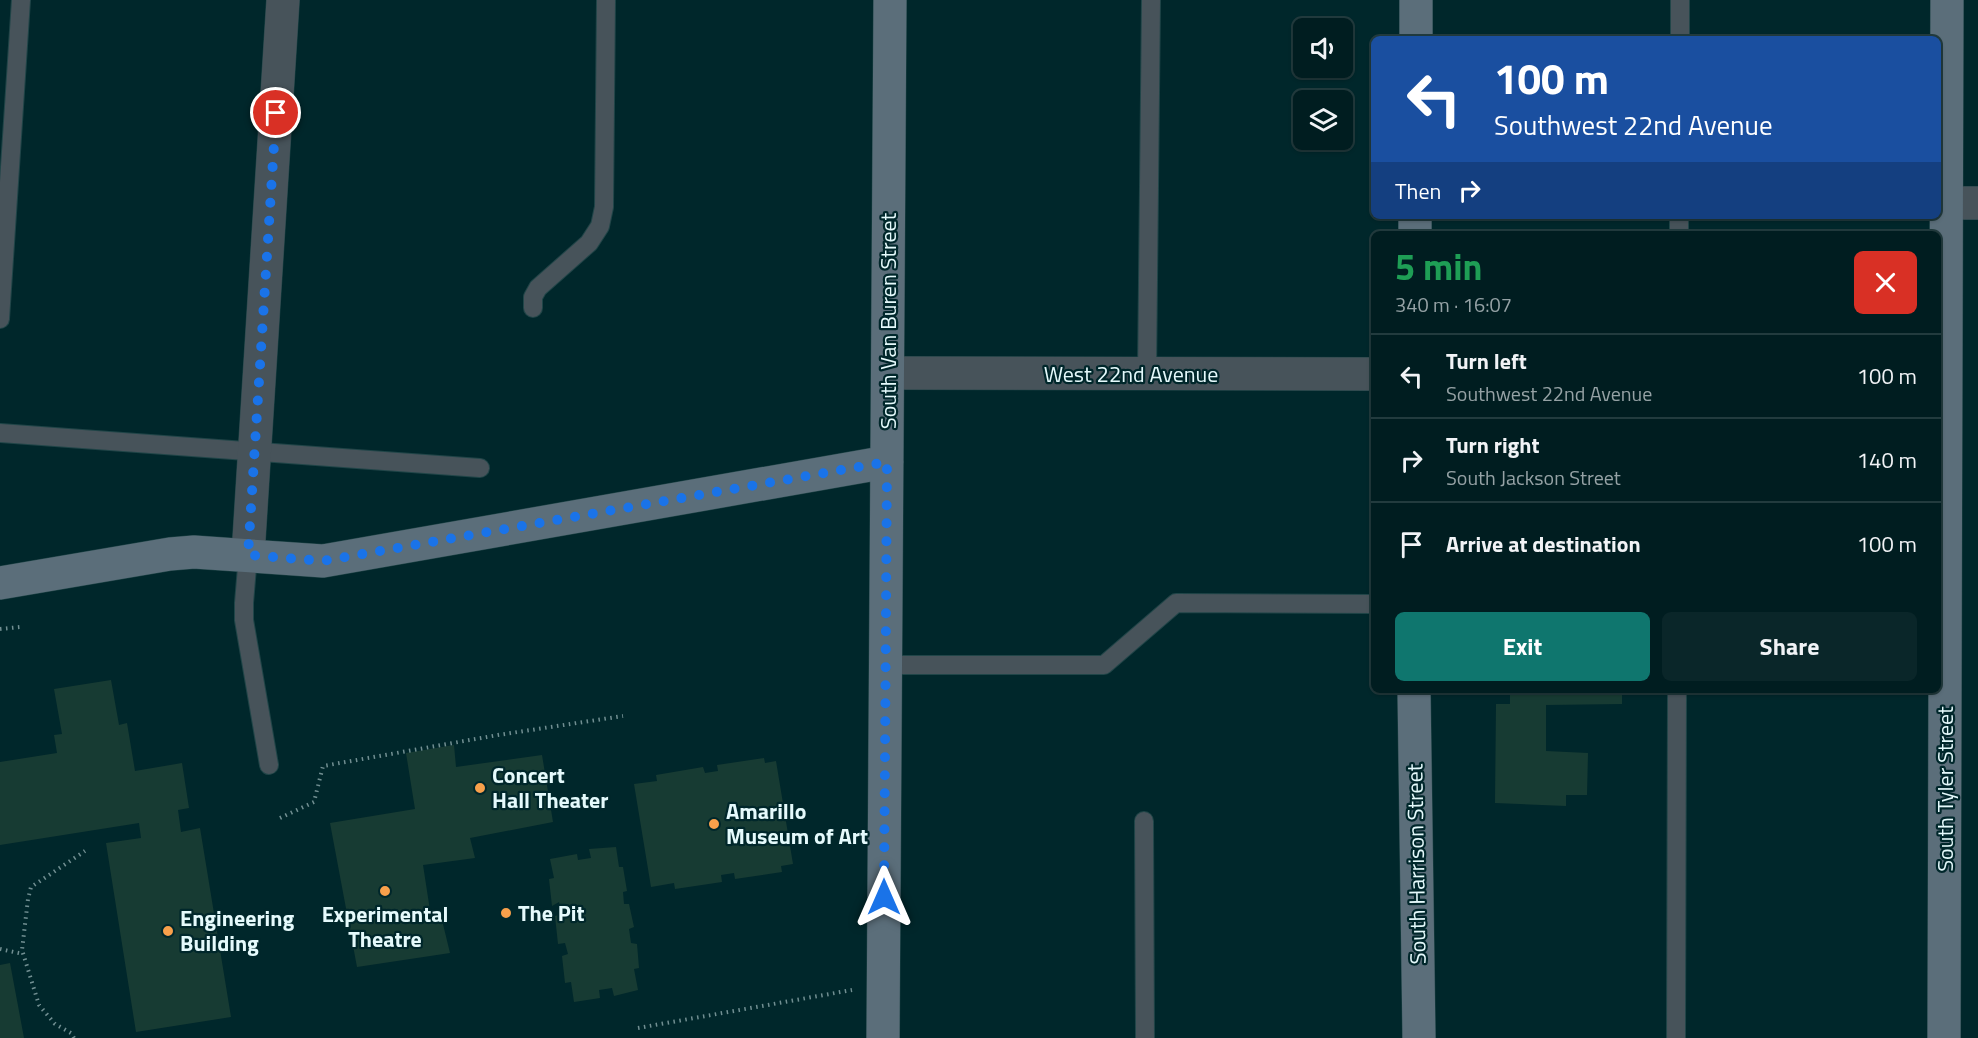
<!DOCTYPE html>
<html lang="en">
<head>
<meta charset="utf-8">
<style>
  :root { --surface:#001d20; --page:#0a2629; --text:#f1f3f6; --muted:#95a2a5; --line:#223b3e; --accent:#0f766e }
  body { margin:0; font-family:"Titillium Web",sans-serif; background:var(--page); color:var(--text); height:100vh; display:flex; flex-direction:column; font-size:22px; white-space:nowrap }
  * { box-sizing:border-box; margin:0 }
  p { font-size:20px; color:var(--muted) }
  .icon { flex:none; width:33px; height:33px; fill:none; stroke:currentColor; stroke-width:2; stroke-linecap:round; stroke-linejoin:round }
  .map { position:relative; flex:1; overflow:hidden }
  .panel { position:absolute; left:1371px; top:231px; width:570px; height:462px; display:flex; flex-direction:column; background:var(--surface); border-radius:9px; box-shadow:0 2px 4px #0004,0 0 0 2px var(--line) }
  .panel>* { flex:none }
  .banner { position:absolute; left:1371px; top:36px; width:570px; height:183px; border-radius:9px; box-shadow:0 2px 4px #0004,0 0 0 2px var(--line); background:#1a4fa0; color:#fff; overflow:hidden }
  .fabs { position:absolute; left:1293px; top:18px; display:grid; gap:12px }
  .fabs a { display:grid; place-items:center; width:60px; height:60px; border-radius:9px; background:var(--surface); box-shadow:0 2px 4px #0004,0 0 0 2px var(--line); font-size:30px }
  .pin { position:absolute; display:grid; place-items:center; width:51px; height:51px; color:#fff; margin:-26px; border:3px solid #fff; border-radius:50%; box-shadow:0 2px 6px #0007 }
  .me { position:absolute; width:66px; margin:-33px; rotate:0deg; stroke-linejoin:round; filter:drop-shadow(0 0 4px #0008) }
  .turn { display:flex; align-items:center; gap:21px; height:126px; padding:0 24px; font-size:27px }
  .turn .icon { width:78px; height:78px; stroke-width:2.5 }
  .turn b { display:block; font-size:42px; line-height:51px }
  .then { display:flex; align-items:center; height:57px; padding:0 24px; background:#0003; gap:12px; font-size:22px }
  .round { display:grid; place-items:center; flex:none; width:63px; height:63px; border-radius:9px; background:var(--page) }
  .summary { display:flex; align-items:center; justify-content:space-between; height:102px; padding:0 24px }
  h1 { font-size:36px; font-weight:700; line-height:45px; color:#1e9e55 }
  .primary-button { display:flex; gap:12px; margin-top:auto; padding:12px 24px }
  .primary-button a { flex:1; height:69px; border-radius:9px; background:var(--accent); color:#fff; font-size:24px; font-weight:700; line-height:69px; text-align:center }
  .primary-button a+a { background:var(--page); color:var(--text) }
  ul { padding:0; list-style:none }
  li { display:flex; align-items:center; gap:18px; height:84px; padding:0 24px; border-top:2px solid var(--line) }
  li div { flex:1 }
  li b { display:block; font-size:22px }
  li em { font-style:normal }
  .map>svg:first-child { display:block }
  .building { fill:#173b33 }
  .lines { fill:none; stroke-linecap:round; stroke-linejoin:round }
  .lane-casing { stroke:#204548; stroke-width:20 }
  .street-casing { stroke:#204548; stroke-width:34 }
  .secondary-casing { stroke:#204548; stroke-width:34 }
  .path { stroke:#718f92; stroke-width:4; stroke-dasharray:1.5 4.5; stroke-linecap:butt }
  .lane { stroke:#47535a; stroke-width:18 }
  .street { stroke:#47535a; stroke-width:33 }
  .secondary { stroke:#5b6e7a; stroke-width:33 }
  .route { stroke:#1a73e8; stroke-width:10; stroke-dasharray:0 18 }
  .poi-dot { fill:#f8a04b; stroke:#00272b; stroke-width:2 }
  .labels { text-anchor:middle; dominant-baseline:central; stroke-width:4.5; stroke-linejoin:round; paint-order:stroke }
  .street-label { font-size:22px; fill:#e5fafc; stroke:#00272b }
  .poi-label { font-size:22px; font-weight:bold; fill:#e5fafc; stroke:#00272b; text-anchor:start }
</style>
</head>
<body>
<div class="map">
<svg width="1978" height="1038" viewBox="0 0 1978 1038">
  <rect width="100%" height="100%" fill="#00272b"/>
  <path class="building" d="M111,680l8,45 8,-2 8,48 47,-8 7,45 -11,2 3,22 19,-4 31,189 -95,15 -30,-189 35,-5 -2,-15 -139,22v-83l57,-9 -3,-18 8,-1 -8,-45z
    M1510,690h112v14l-76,1v46l42,2 -1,42h-21v11l-71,-3 1,-99h14z
    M454,745l2,22 86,-12 11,67 -83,16 5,20 -52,7 8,52 10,-1 9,37 -93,14 -27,-144 85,-14 -9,-56z
    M764,758l1,5 11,-2 17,103 -12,2 1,6 -47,7 -1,-6 -13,2 1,7 -47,7 -1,-6 -23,4 -17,-103 23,-3 -1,-6 47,-8 2,6 13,-2 -1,-6z
    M616,847l3,20h4l4,24 -4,1 1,12h5l5,23 -5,2 2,14 6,1 2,24 -5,1 4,21 -24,6 -2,-8 -13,2 1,8 -26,4 -3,-20 -6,1 -3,-27 6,-2 -3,-11 -7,1 -3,-28 6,-2 -2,-12 -7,4 -3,-27 5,-1 -4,-19 27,-5 1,6 13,-2 -2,-9z
    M10,963l14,75h-24v-73z"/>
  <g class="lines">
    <defs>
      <path id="lane" d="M1680,39v-39
        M1679,234v-18
        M533,308v-11l5,-9 51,-45 11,-17 4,-19 2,-207
        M0,319l21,-319
        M1147,374l4,-374
        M0,433l480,35
        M248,555l-4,48v17l25,145
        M886,665h218l72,-62 198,1
        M1144,821l1,217
        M1676,1038l1,-348"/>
      <path id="street" d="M1946,203h32
        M888,373l486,1
        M248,555l35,-555"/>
      <path id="secondary" d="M1416,39v-39
        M1415,234v-18
        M0,583l170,-29 24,-2 129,9 564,-99
        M1414,690l5,348
        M883,1038l7,-1038
        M1944,1038l3,-1038"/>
    </defs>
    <use href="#lane" class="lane-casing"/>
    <use href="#street" class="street-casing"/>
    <use href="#secondary" class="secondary-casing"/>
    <path class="path" d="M0,629l20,-2
      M280,818l34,-16 9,-36 175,-31 125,-19
      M0,949l23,5
      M638,1028l214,-38
      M74,1038l-3,-5 -16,-9 -16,-19 -17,-55 6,-51 3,-12 54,-36"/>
    <use href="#lane" class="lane"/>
    <use href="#street" class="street"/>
    <use href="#secondary" class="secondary"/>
  </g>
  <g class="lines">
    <path class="route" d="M276,113l-28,442 75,6 564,-99 -3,435"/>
  </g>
  <g class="poi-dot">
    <circle cx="480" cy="788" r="6"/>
    <circle cx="714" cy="824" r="6"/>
    <circle cx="385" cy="891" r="6"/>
    <circle cx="506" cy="913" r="6"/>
    <circle cx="168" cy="931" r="6"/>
  </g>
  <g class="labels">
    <g class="street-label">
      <text transform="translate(888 321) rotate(-90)">South Van Buren Street</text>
      <text x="1131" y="374">West 22nd Avenue</text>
      <text transform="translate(1945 789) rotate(-90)">South Tyler Street</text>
      <text transform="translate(1416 864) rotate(-91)">South Harrison Street</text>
    </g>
    <g class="poi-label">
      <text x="492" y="775">Concert<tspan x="492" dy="25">Hall Theater</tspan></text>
      <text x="726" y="811">Amarillo<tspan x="726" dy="25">Museum of Art</tspan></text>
      <text x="518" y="913">The Pit</text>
      <text x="385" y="914" text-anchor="middle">Experimental<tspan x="385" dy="25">Theatre</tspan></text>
      <text x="180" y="918">Engineering<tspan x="180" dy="25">Building</tspan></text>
    </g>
  </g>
</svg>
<div class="fabs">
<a><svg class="icon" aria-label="sound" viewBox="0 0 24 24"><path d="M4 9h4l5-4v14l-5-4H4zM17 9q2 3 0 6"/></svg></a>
<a><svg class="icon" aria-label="layers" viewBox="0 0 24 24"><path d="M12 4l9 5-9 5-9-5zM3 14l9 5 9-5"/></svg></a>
</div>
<div class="pin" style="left:276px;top:113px;background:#d93025"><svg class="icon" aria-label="arrive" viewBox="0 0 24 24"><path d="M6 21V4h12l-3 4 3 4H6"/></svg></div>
<svg class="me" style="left:884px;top:897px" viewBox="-20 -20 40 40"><path d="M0-17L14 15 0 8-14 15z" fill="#1a73e8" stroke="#fff" stroke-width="4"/></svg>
<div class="banner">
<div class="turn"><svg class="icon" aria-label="left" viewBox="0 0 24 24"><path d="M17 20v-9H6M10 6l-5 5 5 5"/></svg><div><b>100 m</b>Southwest 22nd Avenue</div></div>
<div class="then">Then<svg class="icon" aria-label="right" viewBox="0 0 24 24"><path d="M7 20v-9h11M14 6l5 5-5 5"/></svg></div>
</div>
<section class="panel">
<div class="summary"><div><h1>5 min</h1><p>340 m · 16:07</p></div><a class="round" style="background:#d93025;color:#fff"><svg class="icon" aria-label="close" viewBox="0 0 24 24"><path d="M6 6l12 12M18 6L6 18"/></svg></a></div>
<ul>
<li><svg class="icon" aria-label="left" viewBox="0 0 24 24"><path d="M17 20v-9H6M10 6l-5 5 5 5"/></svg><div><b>Turn left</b><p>Southwest 22nd Avenue</p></div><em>100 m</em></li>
<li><svg class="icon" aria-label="right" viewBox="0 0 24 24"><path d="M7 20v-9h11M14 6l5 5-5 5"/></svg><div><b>Turn right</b><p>South Jackson Street</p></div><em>140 m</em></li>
<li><svg class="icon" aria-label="arrive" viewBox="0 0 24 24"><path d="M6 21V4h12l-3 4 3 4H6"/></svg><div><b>Arrive at destination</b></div><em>100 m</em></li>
</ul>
<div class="primary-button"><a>Exit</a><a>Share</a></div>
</section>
</div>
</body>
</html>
